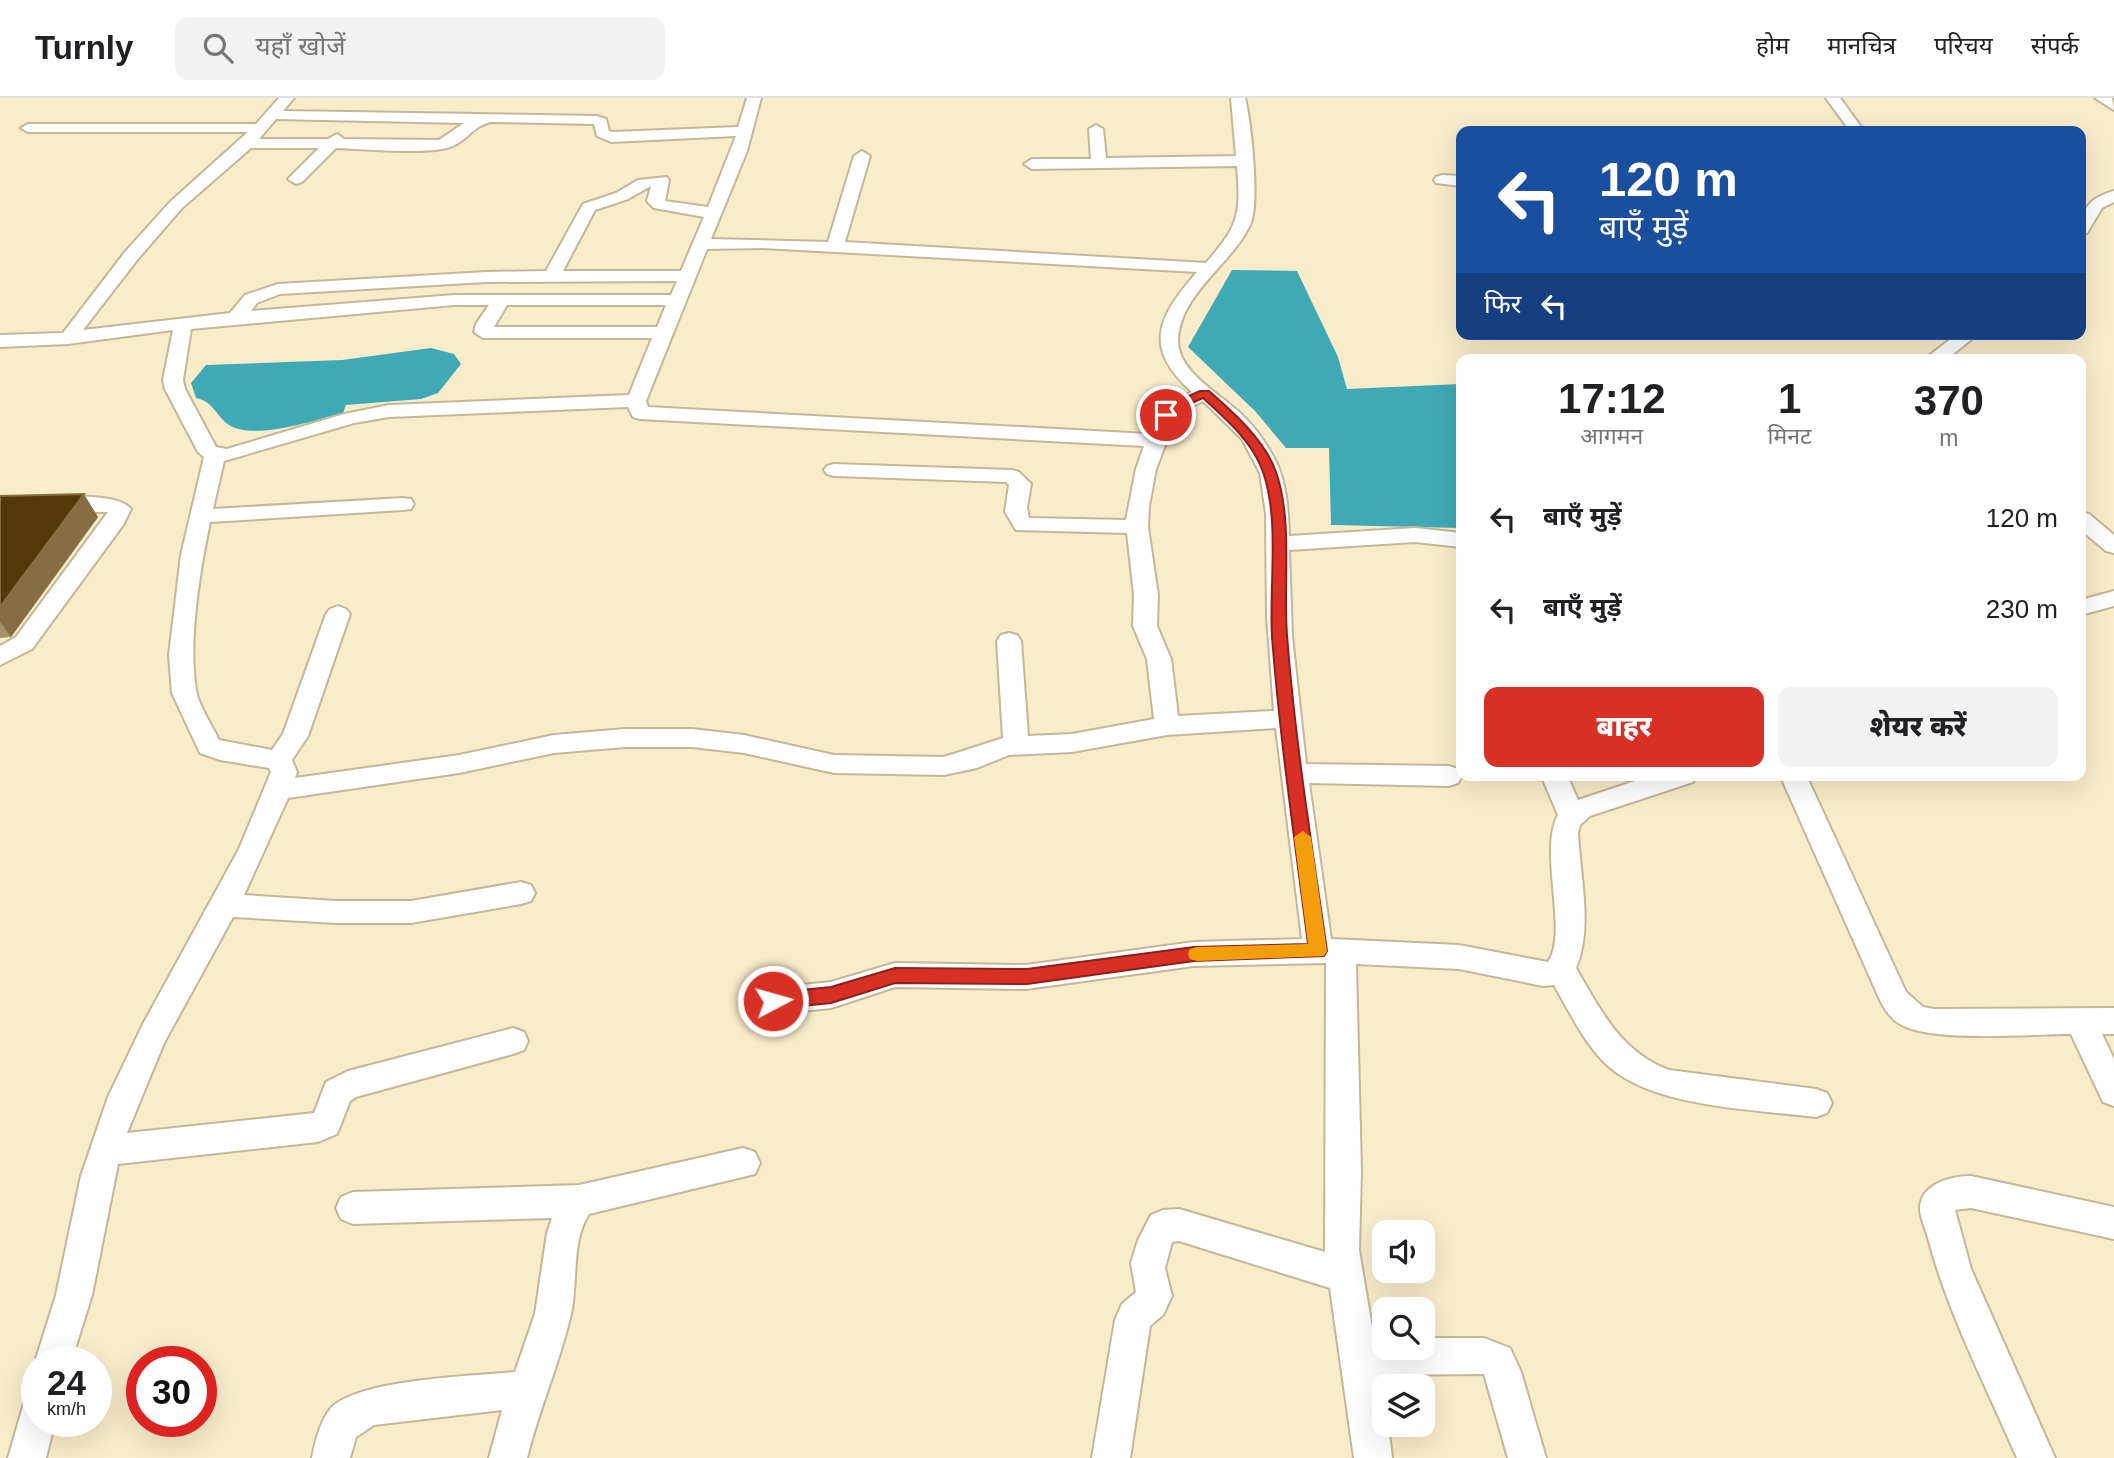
<!DOCTYPE html>
<html lang="hi">
<head>
<meta charset="utf-8">
<style>
  :root { --surface:#fff; --page:#f2f2f2; --text:#202124; --muted:#757577; --line:#e0e0e0; --accent:#d93025 }
  body { margin:0; font-family:Helvetica,"Noto Sans Devanagari",sans-serif; background:var(--page); color:var(--text); height:100vh; display:flex; flex-direction:column; font-size:26px; white-space:nowrap }
  * { box-sizing:border-box; margin:0 }
  p { font-size:23px; color:var(--muted) }
  .icon { flex:none; width:38px; height:38px; fill:none; stroke:currentColor; stroke-width:2; stroke-linecap:round; stroke-linejoin:round }
  .map { position:relative; flex:1; overflow:hidden }
  .panel { position:absolute; left:1456px; top:256px; width:630px; height:427px; display:flex; flex-direction:column; background:var(--surface); border-radius:14px; box-shadow:0 7px 28px #0002 }
  .panel>* { flex:none }
  .hud { position:absolute; left:1456px; top:28px; width:630px; height:214px; border-radius:14px; box-shadow:0 7px 28px #0002; background:#1a4fa0; color:#fff; overflow:hidden }
  .fabs { position:absolute; left:1372px; top:1122px; display:grid; gap:14px }
  .fabs a { display:grid; place-items:center; width:63px; height:63px; border-radius:14px; background:var(--surface); box-shadow:0 7px 28px #0002; font-size:35px }
  .speed { position:absolute; left:21px; top:1248px; display:flex; gap:14px; font-size:35px; font-weight:700; text-align:center }
  .speed>* { display:grid; place-content:center; width:91px; height:91px; border-radius:50%; background:var(--surface); box-shadow:0 7px 28px #0002; line-height:1 }
  .speed small { font-size:18px; font-weight:400 }
  .speed .limit { border:10px solid #d22; background:#fff; color:#111 }
  .pin { position:absolute; display:grid; place-items:center; width:60px; height:60px; color:#fff; margin:-30px; border:4px solid #fff; border-radius:50%; box-shadow:0 2px 7px #0007 }
  .me { position:absolute; width:77px; margin:-38px; rotate:84deg; stroke-linejoin:round; filter:drop-shadow(0 0 5px #0008) }
  .turn { display:flex; align-items:center; gap:24px; height:147px; padding:0 28px; font-size:32px }
  .turn .icon { width:91px; height:91px; stroke-width:2.5 }
  .turn b { display:block; font-size:49px; line-height:60px }
  .then { display:flex; align-items:center; height:66px; padding:0 28px; background:#0003; gap:14px; font-size:26px }
  .eta { display:flex; justify-content:space-evenly; align-items:center; height:119px; text-align:center }
  .eta b { font-size:42px; font-weight:800; line-height:49px }
  .button { display:flex; gap:14px; margin-top:auto; padding:14px 28px }
  .button a { flex:1; height:80px; border-radius:14px; background:var(--accent); color:#fff; font-size:28px; font-weight:800; line-height:80px; text-align:center }
  .button a+a { background:var(--page); color:var(--text) }
  ul { padding:0; list-style:none }
  li { display:flex; align-items:center; gap:21px; height:91px; padding:0 28px }
  li div { flex:1 }
  li b { display:block; font-size:26px }
  li em { font-style:normal }
  header { display:flex; align-items:center; gap:42px; box-sizing:border-box; height:98px; padding:0 35px; background:var(--surface); border-bottom:2px solid var(--line) }
  header strong { font-size:33px }
  nav { display:flex; gap:38px; margin-inline-start:auto; font-size:24px }
  .search { width:490px; height:63px; background:var(--page); display:flex; align-items:center; gap:18px; box-sizing:border-box; padding:0 24px; border-radius:14px; color:var(--muted); font-size:26px }
  .map>svg:first-child { display:block }
  .water { fill:#40a9b6 }
  .lines { fill:none; stroke-linecap:round; stroke-linejoin:round }
  .minor-casing { stroke:#c4b798; stroke-width:4 }
  .minor { fill:#fff; fill-rule:evenodd }
  .wall { fill:#a6926a }
  .shaded-wall { fill:#866e42 }
  .building { fill:#543808; stroke:#866e42; stroke-width:2 }
  .route { fill:#d93025; stroke:#8d1f18; stroke-width:2 }
  .slow { fill:#f59e0b }
</style>
</head>
<body>
<header>
<strong>Turnly</strong>
<div class="search"><svg class="icon" aria-label="search" viewBox="0 0 24 24"><circle cx="10" cy="10" r="6"/><path d="M15 15l6 6"/></svg>यहाँ खोजें</div>
<nav><a>होम</a><a>मानचित्र</a><a>परिचय</a><a>संपर्क</a></nav>
</header>
<div class="map">
<svg width="2114" height="1360" viewBox="0 0 2114 1360">
  <rect width="100%" height="100%" fill="#f9eccb"/>
  <path class="water" d="M1232,172l65,1 41,86 9,32 114,-5v144l-130,-3 -2,-77h-43l-31,-37 -67,-64z
    M431,250l23,6 7,10 -23,29 -17,6 -75,6 -3,8c-28,7 -88,28 -114,12 -13,-9 -16,-24 -33,-27l-5,-15 15,-18 136,-5z"/>
  <g class="lines">
    <defs>
      <path id="minor" d="M279,0h15l-11,13 314,5 9,3 3,12 4,1 125,-5 9,-29h14l-14,53 -36,88 117,3 26,-86 8,-5 8,5 -25,86 361,21c33,-38 35,-48 31,-97l-205,3 -8,-5 8,-5h59l-2,-30 7,-4 7,4 3,29 130,-2 -5,-58h14c6,24 15,106 5,127 -18,39 -71,69 -72,116 0,31 41,52 61,71 14,13 26,29 35,46 13,23 14,53 15,78l126,-8 46,5v14l-46,-5 -126,8 3,86 14,128 143,2 9,3 4,7 -4,7 -9,3 -140,-3 22,156 128,6 89,17c21,-29 -10,-112 10,-147l-17,-40h26l11,25 75,-25h44l-4,7 -103,34 -10,9 -2,8c2,42 15,96 -2,135 24,42 45,84 93,102l147,19 11,4 5,10 -5,10 -11,4c-63,-8 -168,-9 -213,-56 -21,-22 -34,-50 -49,-76l-11,1 -84,-17 -103,-5 5,207 -2,79 15,89h10v9h39v-10h61l26,10 11,24 25,86h-38l-24,-84 -104,1 4,49h4l4,34h-38l-24,-170 -151,-47 -7,1 -7,26 7,28 -9,19 -13,11 -20,132h-38l23,-138 7,-16 14,-12 -5,-29 7,-23 13,-25 12,-5 16,-1 146,43 1,-289 -132,3 -168,23 -131,-2 -64,21 -58,6 -11,-4 -4,-9 4,-9 11,-4 58,-6 64,-19 131,2 168,-23 108,-3 -26,-211 -109,7 -95,17 -63,3 -32,13 -33,7 -110,-2 -90,-20 -52,-6h-67l-71,6 -95,20 -171,25 -44,97 92,6h75l110,-19 10,3 4,8 -4,8 -10,3 -110,19h-75l-103,-6 -69,126 -37,90 187,-20 12,-31 22,-11 165,-43 11,4 4,9 -4,9 -11,4 -157,43 -6,4 -13,33 -19,8 -200,22 -26,131 -21,67h-34v5l-2,-5 21,-67 25,-119 27,-79 35,-73 96,-175 32,-77 -2,-4 -49,-8 -20,-7 -28,-60 -3,-38 12,-100 23,-98 -6,-5 -33,-63 -2,-9 10,-50 -105,14 -68,3v-12l63,-2 62,-81 45,-50 78,-70h-220l-7,-4 7,-4h228zM276,21l188,4 -25,17 -95,-1 -7,-5 -9,5h-69zM491,24l103,2 3,12 14,6 125,-6 -28,71 -43,-6 4,-21 -2,-3 -29,3 -22,13 -33,11 -37,67 -60,1 -208,12 -33,11 -15,18 -147,17 54,-70 45,-52 69,-60h68l-31,31 8,5 6,-2 34,-34c28,1 89,7 114,-1 16,-5 24,-22 41,-25zM651,88l-4,15 7,7 50,9 -23,54h-118l32,-61 33,-11zM763,150l434,24c-39,45 -55,75 -5,120l-31,15 -12,27 -501,-27 -2,-6 61,-152zM677,183l-6,14h-217l-203,16 6,-8 23,-9 206,-12zM454,207h35l-13,19 -2,8 9,6h169l-23,57 -240,10 -45,9 -117,35 -11,-2 -31,-58 -2,-9 8,-51zM507,207h159l-9,22h-163zM1203,303l39,38 18,34 6,41 1,102 7,95 -96,5 -7,-57 -14,-33 1,-31 -10,-68 1,-21 7,-37 21,-55zM628,309l5,10 7,2 504,27 -8,23 -10,51 -97,-2 -2,-11 4,-23 -12,-12 -7,-2 -178,-6 -7,2 -3,4 3,4 7,2 172,6 3,3 -4,27 11,18 111,3 7,62 -1,31 14,33 7,60 -82,15 -44,2 -7,-95 -4,-6 -8,-2 -8,2 -4,6 6,97 -59,19 -110,-2 -90,-20 -52,-6h-67l-71,6 -95,20 -164,23 2,-6 -5,-12 16,-24 42,-122 -4,-5 -8,-3 -8,3 -4,5 -43,120 -11,16 -53,-10c-7,-15 -20,-33 -23,-50 -8,-48 4,-120 14,-168l193,-12 8,-1 3,-5 -3,-5 -8,-1 -190,11 11,-48 130,-38 35,-6z
        M1826,0h14l24,33h-14z
        M2095,0h17l2,12z
        M1442,77l19,1v10l-25,-3 -2,-3 2,-3z
        M2114,93v11l-12,6 -15,25 -6,1c0,-25 8,-36 33,-43z
        M1957,236h21l-31,25h-22z
        M0,400c25,0 117,-9 131,11l-8,16 -91,124 -32,16v-19l16,-9 92,-125 -108,-2z
        M2081,414l8,2 25,21v18l-8,-2 -25,-21z
        M2114,493v15l-33,9v-15z
        M1780,677h26l100,217 17,15 11,2 180,-1v26h-12l12,25v47l-11,-4 -32,-68c-40,0 -140,9 -171,-10 -9,-5 -15,-14 -20,-24z
        M743,1050l12,4 5,11 -5,11 -166,40c-18,27 -11,69 -18,100 -11,48 -32,95 -44,144h-38l13,-48 -128,15 -18,12 -6,21h-38c3,-16 8,-37 19,-50 28,-29 143,-32 184,-36l20,-58 12,-81 5,-15 -199,6 -12,-5 -5,-11 5,-11 12,-5 226,-7z
        M1971,1078l143,31v32l-143,-31 -16,2 16,59 84,189h-38c-31,-72 -69,-144 -89,-220 -2,-9 -9,-22 -8,-31 2,-24 32,-31 51,-31z
        M37,1299v24h18l-9,37h-38l16,-55z"/>
    </defs>
    <use href="#minor" class="minor-casing"/>
    <use href="#minor" class="minor"/>
  </g>
  <path class="wall" d="M0,398l98,21 -87,120 -11,1z"/>
  <path class="shaded-wall" d="M84,396l14,23 -87,120 -11,-15v-15z"/>
  <path class="building" d="M84,396l-84,113v-111z"/>
  <path class="route" d="M1200,293h9c24,21 56,49 67,81 17,48 7,112 11,163 8,106 25,211 40,316l-3,5 -130,5 -167,23 -132,-1 -64,20 -58,6 -7,-3 -2,-5 2,-6 7,-2 58,-6 64,-19 132,1 167,-22 114,-3c-13,-102 -28,-204 -36,-307 -3,-52 8,-116 -9,-165 -10,-30 -38,-54 -60,-74l-25,11 -8,8 -10,-2 10,-11z"/>
  <path class="slow" d="M1303,733l8,6 16,114 -3,5 -127,5 -7,-2 -2,-5 2,-5 7,-2 111,-3 -14,-107z"/>
</svg>
<div class="fabs">
<a><svg class="icon" aria-label="sound" viewBox="0 0 24 24"><path d="M4 9h4l5-4v14l-5-4H4zM17 9q2 3 0 6"/></svg></a>
<a><svg class="icon" aria-label="search" viewBox="0 0 24 24"><circle cx="10" cy="10" r="6"/><path d="M15 15l6 6"/></svg></a>
<a><svg class="icon" aria-label="layers" viewBox="0 0 24 24"><path d="M12 4l9 5-9 5-9-5zM3 14l9 5 9-5"/></svg></a>
</div>
<div class="speed"><div>24<small>km/h</small></div><div class="limit">30</div></div>
<div class="pin" style="left:1166px;top:317px;background:#d93025"><svg class="icon" aria-label="arrive" viewBox="0 0 24 24"><path d="M6 21V4h12l-3 4 3 4H6"/></svg></div>
<svg class="me" style="left:773px;top:903px" viewBox="-20 -20 40 40"><circle r="17" fill="#d93025" stroke="#fff" stroke-width="3"/><path d="M0-11L8 9 0 5-8 9z" fill="#fff"/></svg>
<div class="hud">
<div class="turn"><svg class="icon" aria-label="left" viewBox="0 0 24 24"><path d="M17 20v-9H6M10 6l-5 5 5 5"/></svg><div><b>120 m</b>बाएँ मुड़ें</div></div>
<div class="then">फिर<svg class="icon" aria-label="left" viewBox="0 0 24 24"><path d="M17 20v-9H6M10 6l-5 5 5 5"/></svg></div>
</div>
<section class="panel">
<div class="eta">
<div><b>17:12</b><p>आगमन</p></div>
<div><b>1</b><p>मिनट</p></div>
<div><b>370</b><p>m</p></div>
</div>
<ul>
<li><svg class="icon" aria-label="left" viewBox="0 0 24 24"><path d="M17 20v-9H6M10 6l-5 5 5 5"/></svg><div><b>बाएँ मुड़ें</b></div><em>120 m</em></li>
<li><svg class="icon" aria-label="left" viewBox="0 0 24 24"><path d="M17 20v-9H6M10 6l-5 5 5 5"/></svg><div><b>बाएँ मुड़ें</b></div><em>230 m</em></li>
</ul>
<div class="button"><a>बाहर</a><a>शेयर करें</a></div>
</section>
</div>
</body>
</html>
